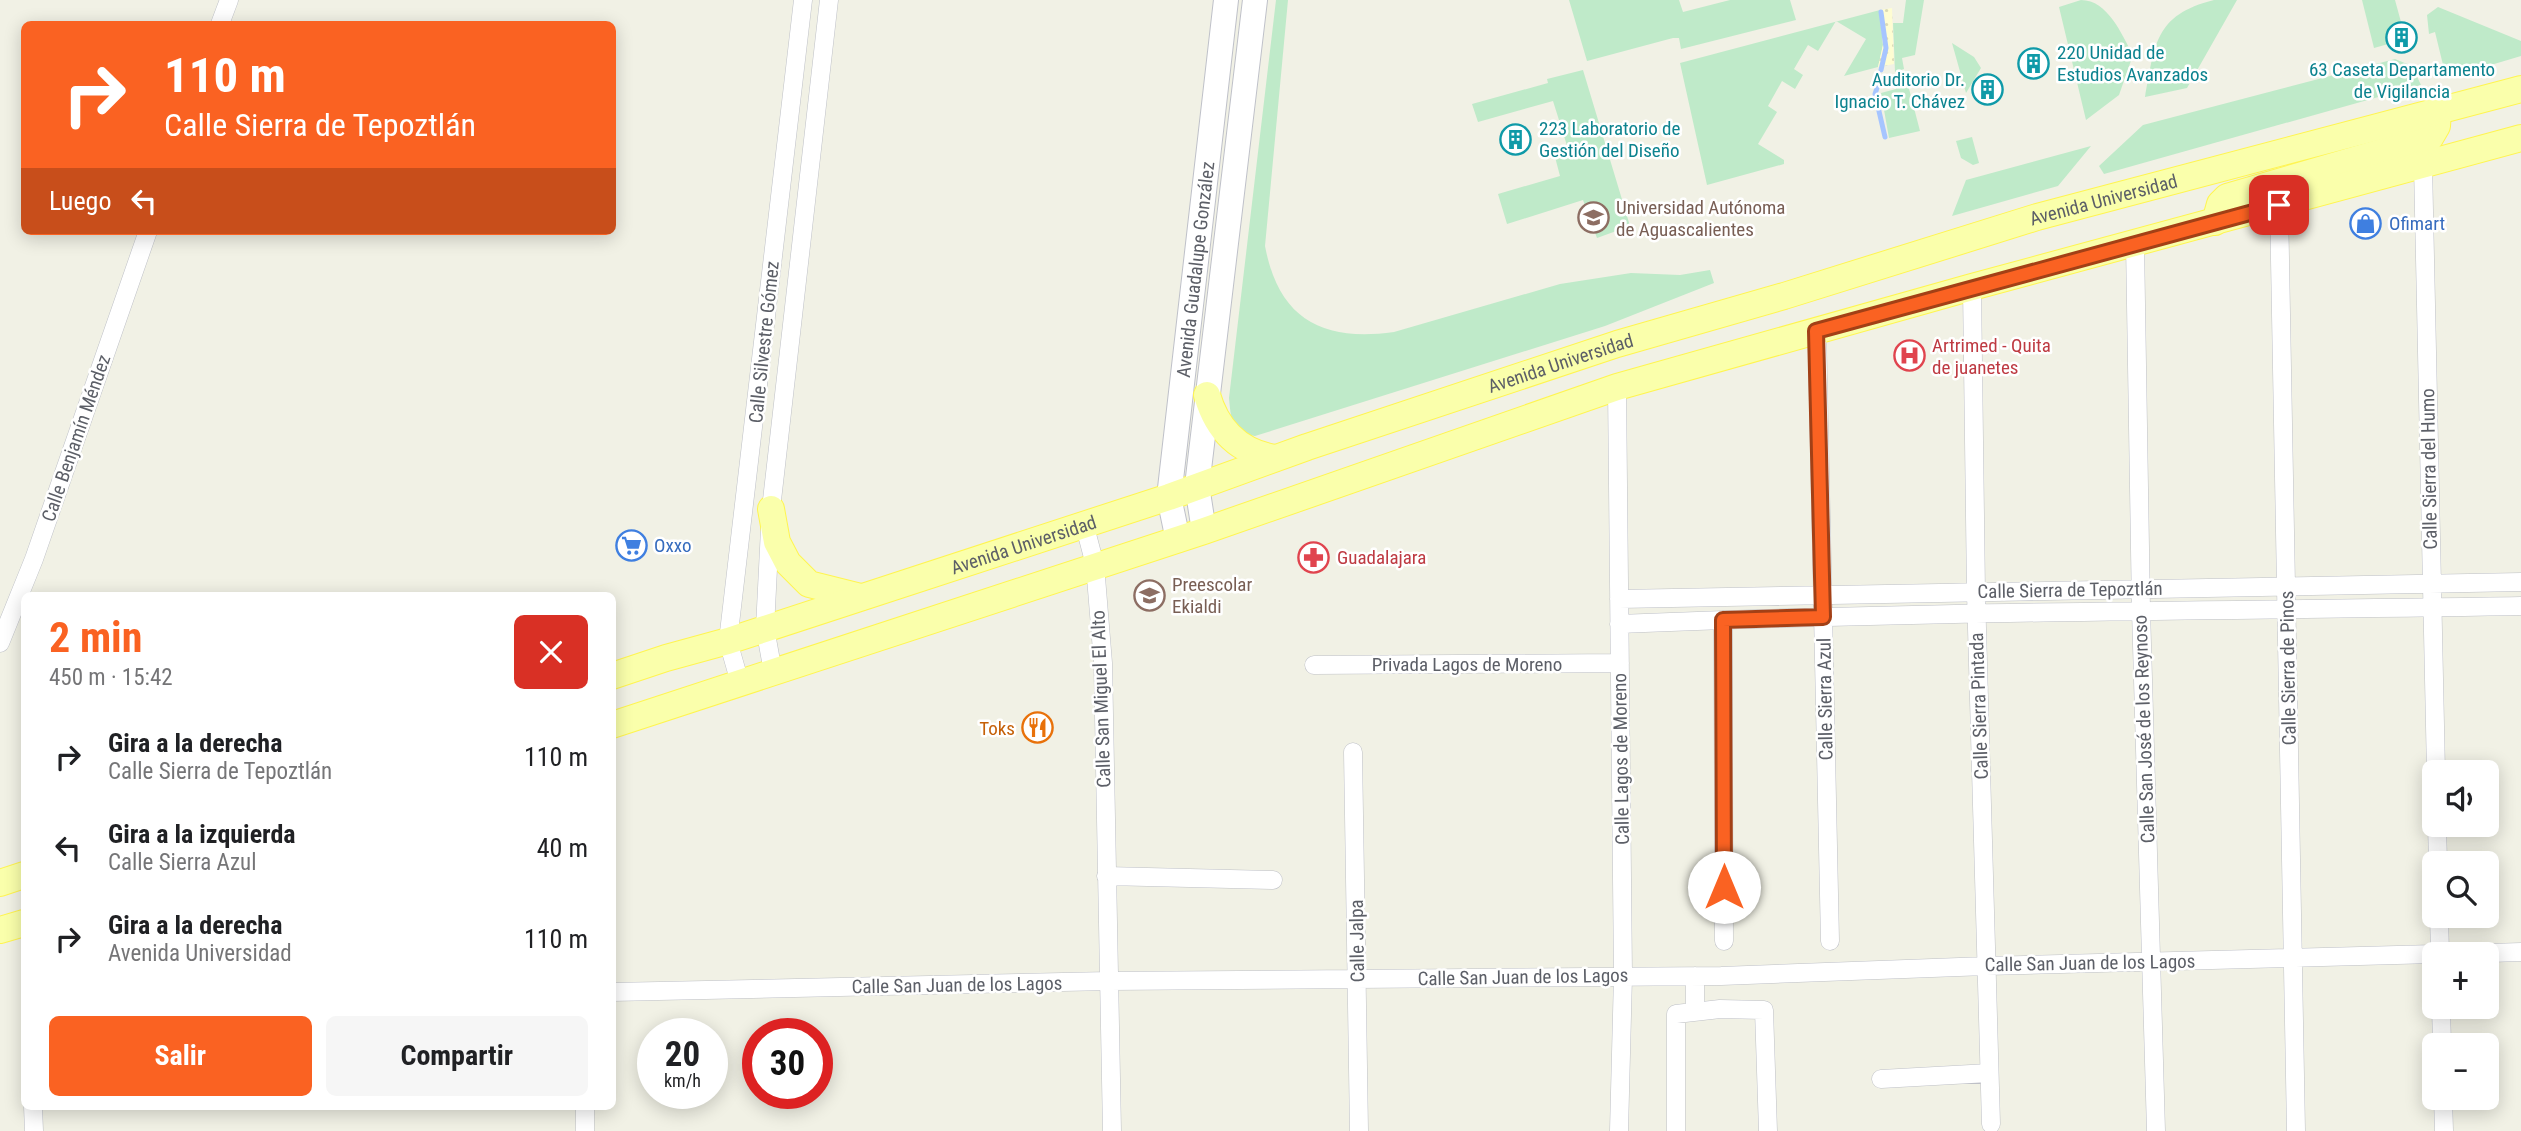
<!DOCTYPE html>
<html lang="es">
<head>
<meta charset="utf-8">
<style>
  :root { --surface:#fff; --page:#f6f6f6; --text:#202124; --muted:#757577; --accent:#fa6222 }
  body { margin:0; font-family:"Roboto Condensed",sans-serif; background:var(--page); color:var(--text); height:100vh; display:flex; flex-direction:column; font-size:26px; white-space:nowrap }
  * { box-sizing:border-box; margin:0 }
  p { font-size:23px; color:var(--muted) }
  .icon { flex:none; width:38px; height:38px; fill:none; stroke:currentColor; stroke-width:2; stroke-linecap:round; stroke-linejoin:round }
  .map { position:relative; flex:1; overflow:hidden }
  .side { position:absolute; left:21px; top:592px; width:595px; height:518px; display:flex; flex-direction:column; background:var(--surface); border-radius:10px; box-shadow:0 4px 18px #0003 }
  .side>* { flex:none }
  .hud { position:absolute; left:21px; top:21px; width:595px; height:214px; border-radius:10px; box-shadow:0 4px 18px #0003; background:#fa6222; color:#fff; overflow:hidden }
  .controls { position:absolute; left:2422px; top:760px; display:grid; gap:14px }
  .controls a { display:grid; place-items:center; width:77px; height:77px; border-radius:10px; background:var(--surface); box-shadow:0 4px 18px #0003; font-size:35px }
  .speed { position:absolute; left:637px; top:1018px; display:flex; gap:14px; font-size:35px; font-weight:700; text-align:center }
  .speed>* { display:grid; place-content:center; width:91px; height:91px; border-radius:50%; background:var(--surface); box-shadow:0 4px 18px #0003; line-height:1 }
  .speed small { font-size:18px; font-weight:400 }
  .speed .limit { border:10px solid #d22; background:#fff; color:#111 }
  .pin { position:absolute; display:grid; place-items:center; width:60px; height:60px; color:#fff; margin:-30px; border-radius:14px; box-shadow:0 4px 10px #0006 }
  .me { position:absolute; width:77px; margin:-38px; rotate:0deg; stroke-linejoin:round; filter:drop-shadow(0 0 5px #0008) }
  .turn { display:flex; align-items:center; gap:24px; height:147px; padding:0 28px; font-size:32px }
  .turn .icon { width:91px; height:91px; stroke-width:2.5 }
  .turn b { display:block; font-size:49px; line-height:60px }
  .then { display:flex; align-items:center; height:66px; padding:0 28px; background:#0003; gap:14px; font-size:26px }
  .round { display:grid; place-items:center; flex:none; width:74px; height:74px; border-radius:10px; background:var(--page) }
  .overview { display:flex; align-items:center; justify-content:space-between; height:119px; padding:0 28px }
  h1 { font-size:42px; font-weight:700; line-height:52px; color:var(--accent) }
  .action { display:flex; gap:14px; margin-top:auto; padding:14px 28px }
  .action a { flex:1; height:80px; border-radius:10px; background:var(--accent); color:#fff; font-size:28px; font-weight:700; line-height:80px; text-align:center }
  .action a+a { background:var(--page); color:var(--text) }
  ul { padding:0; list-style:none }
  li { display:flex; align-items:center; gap:21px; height:91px; padding:0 28px }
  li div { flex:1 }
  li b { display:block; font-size:26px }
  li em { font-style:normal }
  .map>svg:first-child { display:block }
  .green { fill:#bfeac9 }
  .sand { fill:url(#sand-dots) }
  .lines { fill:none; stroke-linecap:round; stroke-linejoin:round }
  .stream { stroke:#a6c5ff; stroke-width:5 }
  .minor-casing { stroke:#bec0c7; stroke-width:19 }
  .secondary-casing { stroke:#bfc1c9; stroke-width:26 }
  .primary-casing { stroke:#fff550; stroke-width:28 }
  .minor { stroke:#fff; stroke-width:18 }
  .secondary { stroke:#fff; stroke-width:24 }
  .primary { stroke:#faffab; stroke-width:26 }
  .route-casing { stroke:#a24016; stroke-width:18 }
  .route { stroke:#fa6222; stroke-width:12 }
  .labels { text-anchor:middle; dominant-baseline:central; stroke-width:5; stroke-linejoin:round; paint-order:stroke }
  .culture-label { font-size:19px; fill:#0d838f; stroke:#fff; text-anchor:start }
  .street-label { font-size:19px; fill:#5c5f67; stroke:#fff }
  .education-label { font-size:19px; fill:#785e54; stroke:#fff; text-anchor:start }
  .shop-label { font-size:19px; fill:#366cbe; stroke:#fff; text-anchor:start }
  .health-label { font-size:19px; fill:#be3a42; stroke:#fff; text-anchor:start }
  .food-label { font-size:19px; fill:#c56008; stroke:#fff; text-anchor:end }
</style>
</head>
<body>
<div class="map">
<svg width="2521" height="1131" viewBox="0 0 2521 1131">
  <defs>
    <pattern id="sand-dots" width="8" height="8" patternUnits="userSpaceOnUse" patternTransform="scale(1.75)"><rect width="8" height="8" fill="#fefdd2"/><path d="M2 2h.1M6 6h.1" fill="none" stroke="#dcdbb7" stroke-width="1.8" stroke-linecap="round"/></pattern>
  </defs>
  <rect width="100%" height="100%" fill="#f1f1e5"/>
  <path class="green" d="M1276,0h12l-23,246c14,74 58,96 129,86l166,-48 71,-11 49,2 30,-5 4,13 -109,43 -350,110c-24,-4 -24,-17 -26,-38z
    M1569,0h110l4,12 47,-12h60l6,20 -115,29 -2,-11h-6l-86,23z
    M1906,0h18l-9,55 -13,3 2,11 -9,3 -2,-49h10z
    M2081,0c27,0 41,35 52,55l-14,40 -33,25 -27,-113z
    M2214,0h23l-50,88 -42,9c10,-52 9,-82 69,-97z
    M2362,0h33l9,33 -6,2 1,6 -25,7z
    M2438,7l83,34v15l-67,20 -9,-3 -10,-41 -6,2 -2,-19z
    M1880,10l3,35 -5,22 -34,9 22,-37 -30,-18 -18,30 -10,-6 -14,24 9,6 -8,14 -13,-8 -14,25 9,6 -19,32 26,16v4l-77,21 -27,-122z
    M1952,43l22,14 7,11 -15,25z
    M2395,59l17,7 9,19 -317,89 -5,-8 44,-41z
    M1583,70l47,156 -33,12 -14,-38 -76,24 -9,-30 62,-18 -5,-19 14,-5 -16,-51 -75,21 -6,-18 76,-21 -1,-4z
    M1907,81l13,50 -31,7 -8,-45 15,-4 -1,-5z
    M1972,137l7,26 -6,2 -12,-7 -5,-17z
    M2091,146l-33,40 -106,30 14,-36z"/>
  <path class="sand" d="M1892,8l2,56 -16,3 5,-22 -3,-35z"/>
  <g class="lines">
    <path class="stream" d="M1881,70l5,-22 -5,-36
      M1877,88l-2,6 10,43"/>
    <defs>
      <path id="minor" d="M220,24l9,-24
        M2423,165l13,607
        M2279,205l17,926
        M2135,243l6,367 15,521
        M1972,287l4,306 15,531
        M1817,331l13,610
        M1617,387l6,589 -4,155
        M1084,523l11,42 8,98 9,468
        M1619,599l902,-17
        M1723,620l1,321
        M1619,624c301,-13 601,-13 902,-18
        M0,643l34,-84 114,-328
        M1314,665l306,-2
        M773,672l-8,-44 6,-119 58,-509
        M740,683l-12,-42 75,-641
        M1353,752l6,379
        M2437,824l1,39
        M1106,876l167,4
        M2439,915l1,39
        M2460,954l61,-2
        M612,992l497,-11 612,-5 265,-10 448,-12
        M2441,1006l1,39
        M1695,1012v-36
        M1881,1079l108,-6
        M2443,1097l1,34
        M33,1106l1,25
        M585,1106v25
        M1676,1131v-117l44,-5 44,1 4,121"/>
      <g id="secondary">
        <path d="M1204,531l-7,-45 58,-486"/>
        <path id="s1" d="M1178,540l-9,-43 57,-497"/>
      </g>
      <g id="primary">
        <path d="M2215,222l5,-18 7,-7 203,-59 7,-12 1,-15"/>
        <path d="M1207,395c10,35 32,57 68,63"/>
        <path d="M771,509l6,33 11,21 21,21 52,13"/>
        <path id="s2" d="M612,676l54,-18 62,-17 441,-144 138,-50 310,-103 167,-48 253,-79 484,-128"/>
        <path d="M612,725l592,-194 413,-144 355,-100 549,-149"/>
        <path d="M0,883l24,-8"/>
        <path d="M0,930l24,-7"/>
      </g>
    </defs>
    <use href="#minor" class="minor-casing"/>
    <use href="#secondary" class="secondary-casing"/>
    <use href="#primary" class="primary-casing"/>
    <use href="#minor" class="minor"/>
    <use href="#secondary" class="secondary"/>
    <use href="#primary" class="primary"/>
  </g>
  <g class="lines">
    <defs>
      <path id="route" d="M1724,887l-1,-267 100,-3 -7,-286 463,-126"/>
    </defs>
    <use href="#route" class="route-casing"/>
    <use href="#route" class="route"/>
  </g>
  <defs>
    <symbol id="building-ring" viewBox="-11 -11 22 22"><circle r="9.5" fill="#fff" stroke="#0f9aa8" stroke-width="1.5"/><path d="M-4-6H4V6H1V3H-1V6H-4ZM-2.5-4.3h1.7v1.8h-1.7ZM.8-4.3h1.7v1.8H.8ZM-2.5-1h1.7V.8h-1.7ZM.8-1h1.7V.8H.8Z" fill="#0f9aa8"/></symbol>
    <symbol id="university-ring" viewBox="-11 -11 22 22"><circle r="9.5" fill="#fff" stroke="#8d6e63" stroke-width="1.5"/><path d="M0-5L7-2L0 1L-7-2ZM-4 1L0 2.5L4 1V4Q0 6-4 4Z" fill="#8d6e63"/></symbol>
    <symbol id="shop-ring" viewBox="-11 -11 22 22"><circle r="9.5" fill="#fff" stroke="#3f7fe0" stroke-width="1.5"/><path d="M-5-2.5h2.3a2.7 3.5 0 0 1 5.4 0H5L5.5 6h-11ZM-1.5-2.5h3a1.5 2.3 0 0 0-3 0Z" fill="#3f7fe0"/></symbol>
    <symbol id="hospital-ring" viewBox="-11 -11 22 22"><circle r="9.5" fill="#fff" stroke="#e0444e" stroke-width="1.5"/><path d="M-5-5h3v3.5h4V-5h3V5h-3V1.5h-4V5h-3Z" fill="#e0444e"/></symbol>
    <symbol id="supermarket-ring" viewBox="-11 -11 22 22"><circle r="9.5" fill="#fff" stroke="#3f7fe0" stroke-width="1.5"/><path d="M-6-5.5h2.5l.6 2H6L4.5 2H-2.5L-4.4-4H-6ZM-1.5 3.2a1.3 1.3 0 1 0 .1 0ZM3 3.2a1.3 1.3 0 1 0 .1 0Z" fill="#3f7fe0"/></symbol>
    <symbol id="pharmacy-ring" viewBox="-11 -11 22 22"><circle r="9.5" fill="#fff" stroke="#e0444e" stroke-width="1.5"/><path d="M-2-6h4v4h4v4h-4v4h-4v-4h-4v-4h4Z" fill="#e0444e"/></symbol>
    <symbol id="school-ring" viewBox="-11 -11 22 22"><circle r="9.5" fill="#fff" stroke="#8d6e63" stroke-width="1.5"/><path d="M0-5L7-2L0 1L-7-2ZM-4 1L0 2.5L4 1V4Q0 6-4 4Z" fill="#8d6e63"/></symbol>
    <symbol id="restaurant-ring" viewBox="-11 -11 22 22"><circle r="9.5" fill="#fff" stroke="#e8710a" stroke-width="1.5"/><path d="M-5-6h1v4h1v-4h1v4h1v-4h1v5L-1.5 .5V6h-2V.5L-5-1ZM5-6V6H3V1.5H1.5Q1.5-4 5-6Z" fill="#e8710a"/></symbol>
  </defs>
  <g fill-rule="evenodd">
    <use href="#building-ring" x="2384" y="20" width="35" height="35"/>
    <use href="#building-ring" x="2016" y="46" width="35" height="35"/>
    <use href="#building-ring" x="1970" y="72" width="35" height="35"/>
    <use href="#building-ring" x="1498" y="122" width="35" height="35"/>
    <use href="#university-ring" x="1576" y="200" width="35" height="35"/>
    <use href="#shop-ring" x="2348" y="206" width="35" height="35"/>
    <use href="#hospital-ring" x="1892" y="338" width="35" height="35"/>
    <use href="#supermarket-ring" x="614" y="528" width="35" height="35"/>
    <use href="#pharmacy-ring" x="1296" y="540" width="35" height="35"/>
    <use href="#school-ring" x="1132" y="578" width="35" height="35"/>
    <use href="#restaurant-ring" x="1020" y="710" width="35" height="35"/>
  </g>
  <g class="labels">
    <g class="culture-label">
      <text x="2057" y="52">220 Unidad de<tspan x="2057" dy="22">Estudios Avanzados</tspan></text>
      <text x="2402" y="69" text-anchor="middle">63 Caseta Departamento<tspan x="2402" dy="22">de Vigilancia</tspan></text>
      <text x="1965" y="79" text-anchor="end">Auditorio Dr.<tspan x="1965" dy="22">Ignacio T. Chávez</tspan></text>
      <text x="1539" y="128">223 Laboratorio de<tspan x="1539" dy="22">Gestión del Diseño</tspan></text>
    </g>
    <g class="street-label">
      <text stroke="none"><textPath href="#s2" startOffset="1566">Avenida Universidad</textPath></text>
      <text stroke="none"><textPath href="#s1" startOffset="273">Avenida Guadalupe González</textPath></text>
      <text transform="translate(764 342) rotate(-84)">Calle Silvestre Gómez</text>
      <text stroke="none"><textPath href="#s2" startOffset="999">Avenida Universidad</textPath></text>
      <text transform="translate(76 438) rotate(-71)">Calle Benjamín Méndez</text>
      <text transform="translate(2429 469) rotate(-91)">Calle Sierra del Humo</text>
      <text stroke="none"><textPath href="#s2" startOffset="432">Avenida Universidad</textPath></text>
      <text transform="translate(2070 590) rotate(-1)">Calle Sierra de Tepoztlán</text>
      <text x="1467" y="664">Privada Lagos de Moreno</text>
      <text transform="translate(2288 668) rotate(-91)">Calle Sierra de Pinos</text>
      <text transform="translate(1101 699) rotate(-92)">Calle San Miguel El Alto</text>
      <text transform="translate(1825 699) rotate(-91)">Calle Sierra Azul</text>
      <text transform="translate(1979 706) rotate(-92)">Calle Sierra Pintada</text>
      <text transform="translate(2144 729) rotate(-92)">Calle San José de los Reynoso</text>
      <text transform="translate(1621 759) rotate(-91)">Calle Lagos de Moreno</text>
      <text transform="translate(1357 941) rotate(-91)">Calle Jalpa</text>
      <text transform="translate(2090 963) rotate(-1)">Calle San Juan de los Lagos</text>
      <text transform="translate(1523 977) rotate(-1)">Calle San Juan de los Lagos</text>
      <text transform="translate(957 985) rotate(-1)">Calle San Juan de los Lagos</text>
    </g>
    <g class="education-label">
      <text x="1616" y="207">Universidad Autónoma<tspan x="1616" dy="22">de Aguascalientes</tspan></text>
      <text x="1172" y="584">Preescolar<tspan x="1172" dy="22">Ekialdi</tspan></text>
    </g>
    <g class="shop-label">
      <text x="2389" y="223">Ofimart</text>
      <text x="654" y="545">Oxxo</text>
    </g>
    <g class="health-label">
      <text x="1932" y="345">Artrimed - Quita<tspan x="1932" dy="22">de juanetes</tspan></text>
      <text x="1337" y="557">Guadalajara</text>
    </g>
    <g class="food-label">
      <text x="1015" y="728">Toks</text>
    </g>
  </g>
</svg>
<div class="controls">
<a><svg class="icon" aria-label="sound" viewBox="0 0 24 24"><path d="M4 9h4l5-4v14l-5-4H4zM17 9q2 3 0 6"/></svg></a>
<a><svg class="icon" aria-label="search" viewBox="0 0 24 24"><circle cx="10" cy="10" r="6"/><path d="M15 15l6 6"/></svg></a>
<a>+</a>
<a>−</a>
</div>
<div class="speed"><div>20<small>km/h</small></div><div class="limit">30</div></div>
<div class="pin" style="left:2279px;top:205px;background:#d93025"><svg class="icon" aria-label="arrive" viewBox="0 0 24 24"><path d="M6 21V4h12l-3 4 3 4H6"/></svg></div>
<svg class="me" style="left:1724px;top:887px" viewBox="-20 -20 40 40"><circle r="19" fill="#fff"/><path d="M0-13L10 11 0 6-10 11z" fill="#fa6222"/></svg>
<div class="hud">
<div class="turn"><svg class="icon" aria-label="right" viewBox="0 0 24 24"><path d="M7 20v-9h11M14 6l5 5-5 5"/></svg><div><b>110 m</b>Calle Sierra de Tepoztlán</div></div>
<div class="then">Luego<svg class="icon" aria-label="left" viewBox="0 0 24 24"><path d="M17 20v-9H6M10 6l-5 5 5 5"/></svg></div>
</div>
<section class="side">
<div class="overview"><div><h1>2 min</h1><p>450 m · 15:42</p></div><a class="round" style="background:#d93025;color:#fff"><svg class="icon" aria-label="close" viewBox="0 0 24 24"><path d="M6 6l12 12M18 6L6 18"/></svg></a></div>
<ul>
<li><svg class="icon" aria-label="right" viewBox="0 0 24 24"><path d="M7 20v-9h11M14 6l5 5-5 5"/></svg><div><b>Gira a la derecha</b><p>Calle Sierra de Tepoztlán</p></div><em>110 m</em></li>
<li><svg class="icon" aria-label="left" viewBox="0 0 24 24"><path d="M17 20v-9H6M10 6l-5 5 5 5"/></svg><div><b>Gira a la izquierda</b><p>Calle Sierra Azul</p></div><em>40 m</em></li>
<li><svg class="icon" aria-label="right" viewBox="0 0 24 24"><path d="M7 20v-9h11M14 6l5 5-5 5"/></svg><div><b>Gira a la derecha</b><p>Avenida Universidad</p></div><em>110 m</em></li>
</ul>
<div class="action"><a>Salir</a><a>Compartir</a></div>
</section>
</div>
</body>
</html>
